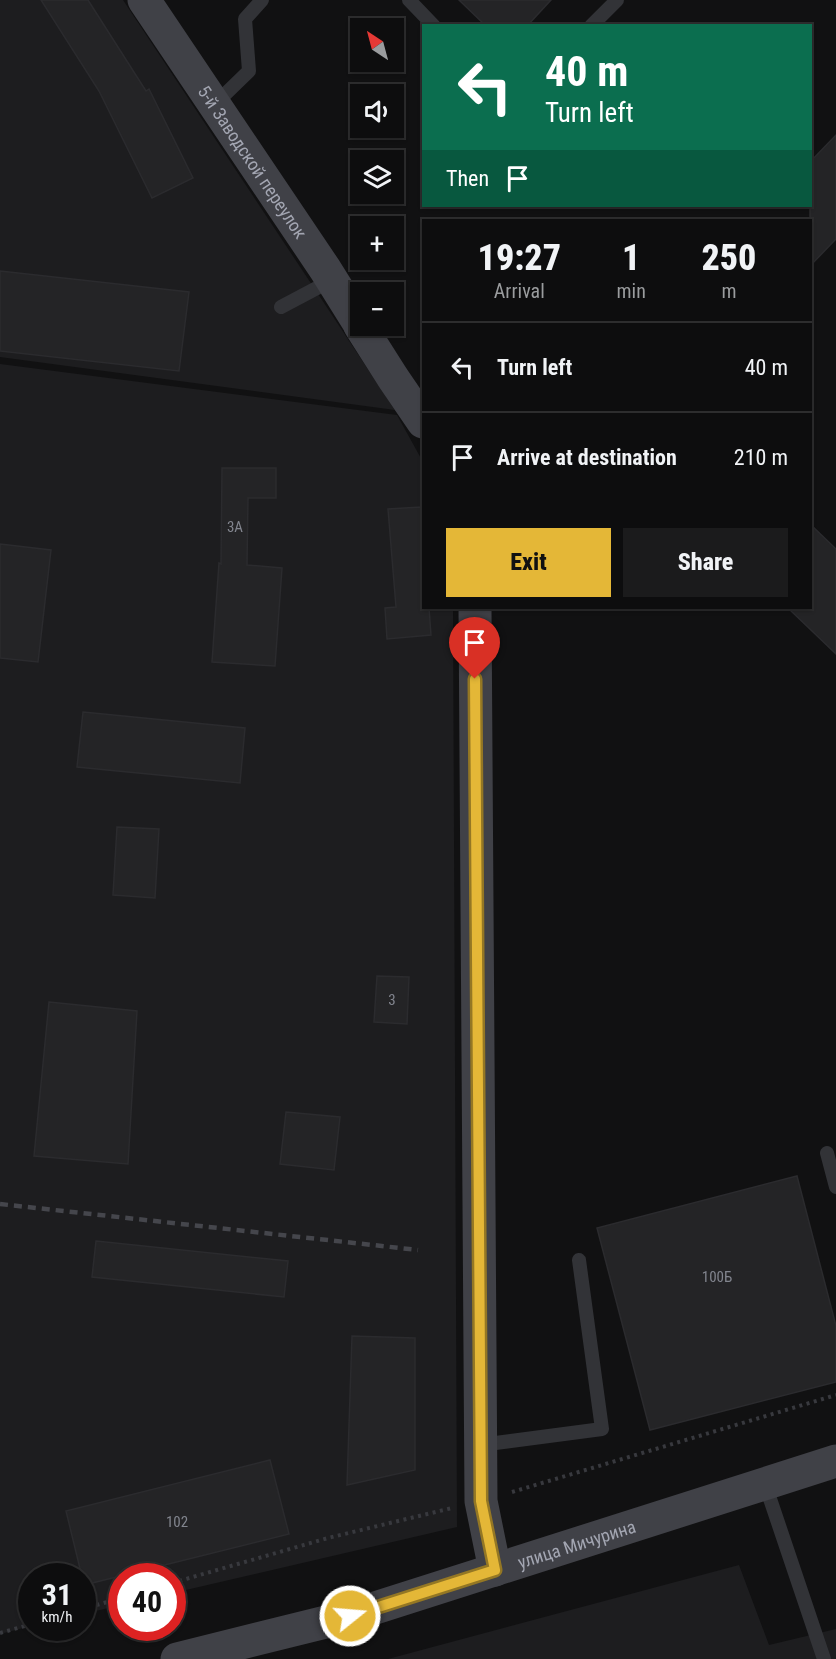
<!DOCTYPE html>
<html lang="en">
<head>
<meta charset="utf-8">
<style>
  :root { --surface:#0d0d0e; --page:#1b1b1c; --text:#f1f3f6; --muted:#9a9c9e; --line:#2d2d2e; --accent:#e4b737 }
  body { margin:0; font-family:"Roboto Condensed",sans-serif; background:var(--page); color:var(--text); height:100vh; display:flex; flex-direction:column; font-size:22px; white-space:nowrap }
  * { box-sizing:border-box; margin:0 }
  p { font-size:20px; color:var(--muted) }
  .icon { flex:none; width:33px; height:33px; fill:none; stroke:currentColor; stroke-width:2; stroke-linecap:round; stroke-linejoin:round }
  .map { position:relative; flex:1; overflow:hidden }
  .drawer { position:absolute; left:422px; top:219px; width:390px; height:390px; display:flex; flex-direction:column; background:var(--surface); border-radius:0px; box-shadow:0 2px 4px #0004,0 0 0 2px var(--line) }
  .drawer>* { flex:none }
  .guide { position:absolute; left:422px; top:24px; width:390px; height:183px; border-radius:0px; box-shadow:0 2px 4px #0004,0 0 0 2px var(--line); background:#0b6e4f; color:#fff; overflow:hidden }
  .needle { width:39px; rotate:324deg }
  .fabs { position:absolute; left:350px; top:18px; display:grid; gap:12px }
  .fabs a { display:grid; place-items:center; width:54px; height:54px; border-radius:0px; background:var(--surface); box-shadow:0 2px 4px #0004,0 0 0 2px var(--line); font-size:30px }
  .speed { position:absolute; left:18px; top:1563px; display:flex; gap:12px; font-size:30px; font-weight:700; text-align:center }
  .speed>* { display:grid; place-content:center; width:78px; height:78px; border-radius:50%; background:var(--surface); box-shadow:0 2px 4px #0004,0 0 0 2px var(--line); line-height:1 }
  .speed small { font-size:15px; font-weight:400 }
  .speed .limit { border:9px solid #d22; background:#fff; color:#111 }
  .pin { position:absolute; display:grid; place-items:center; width:51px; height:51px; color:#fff; margin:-62px -26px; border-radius:50% 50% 50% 0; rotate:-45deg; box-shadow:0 0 6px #0007 }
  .pin .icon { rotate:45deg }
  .me { position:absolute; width:66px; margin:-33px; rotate:73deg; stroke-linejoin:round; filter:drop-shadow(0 0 4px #0008) }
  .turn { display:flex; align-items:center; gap:21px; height:126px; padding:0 24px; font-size:27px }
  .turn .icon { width:78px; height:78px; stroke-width:2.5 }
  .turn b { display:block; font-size:42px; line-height:51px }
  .then { display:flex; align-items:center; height:57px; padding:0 24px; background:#0003; gap:12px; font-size:22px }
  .eta { display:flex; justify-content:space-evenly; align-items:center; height:102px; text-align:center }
  .eta b { font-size:36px; font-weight:800; line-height:42px }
  .button { display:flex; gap:12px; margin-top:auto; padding:12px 24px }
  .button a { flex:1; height:69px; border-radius:0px; background:var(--accent); color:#111; font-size:24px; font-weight:800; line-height:69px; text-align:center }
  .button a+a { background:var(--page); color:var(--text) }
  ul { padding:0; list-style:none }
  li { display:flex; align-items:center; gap:18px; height:90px; padding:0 24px; border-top:2px solid var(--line) }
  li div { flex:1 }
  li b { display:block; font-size:22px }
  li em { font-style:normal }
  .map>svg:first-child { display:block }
  .built { fill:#1d1d1f }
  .building { fill:#242426; stroke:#2b2b2e; stroke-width:1.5 }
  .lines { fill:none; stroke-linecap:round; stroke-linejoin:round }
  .path { stroke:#38393e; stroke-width:4; stroke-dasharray:3 4.5; stroke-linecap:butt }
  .lane { stroke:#323337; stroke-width:14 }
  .secondary { stroke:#404147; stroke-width:33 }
  .rail { stroke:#45464c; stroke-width:4.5; stroke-dasharray:8 6; stroke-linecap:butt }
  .route-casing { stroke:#947724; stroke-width:15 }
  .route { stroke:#e4b737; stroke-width:10 }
  .labels { text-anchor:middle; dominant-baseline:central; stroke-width:6; stroke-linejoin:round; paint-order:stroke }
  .number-label { font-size:15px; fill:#82858e }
  .street-label { font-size:18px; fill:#a3a6b2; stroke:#0c0c0d }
</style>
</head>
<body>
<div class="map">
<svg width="836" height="1659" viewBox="0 0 836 1659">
  <rect width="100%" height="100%" fill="#111112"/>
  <path class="built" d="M0,0h123l272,410 -395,-53z
    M0,364l397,51 26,47v146h30v2l4,917 -284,66 -1,-17h-50l-1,29 -38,9 -1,-38h-50l-1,50 -31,8z
    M739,1565l30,80 67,-16v30h-448z"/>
  <path class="building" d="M41,0h47l58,91 3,-2 44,89 -41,20 -53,-107z
    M459,0h92l-24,26h-41z
    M836,135v104l-26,27v-104z
    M0,271l189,21 -10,79 -179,-20z
    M222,468h54v30h-28l-1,67 35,3 -7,98 -63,-4 7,-99 2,1z
    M421,507l2,30v71h6l2,27 -44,4 -2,-31 11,-1 -8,-98z
    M810,524l26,25v105l-48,-46h22z
    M0,544l51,6 -13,112 -38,-4z
    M83,712l162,16 -5,55 -163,-16z
    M117,827l42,2 -4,69 -42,-3z
    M377,976l32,1 -2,47 -33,-2z
    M49,1002l88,9 -9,153 -94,-8z
    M286,1112l54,5 -6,53 -54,-6z
    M797,1176l39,150v56l-186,48 -53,-202z
    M96,1241l192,20 -4,36 -192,-20z
    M352,1336l63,2v132l-68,15z
    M270,1460l19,74 -205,51 -18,-74z"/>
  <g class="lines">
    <path class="path" d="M512,1492l324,-97
      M172,1583l156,-45 124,-30
      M82,1609l40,-11
      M0,1633l32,-9"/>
    <path class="lane" d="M409,0l25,26
      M591,26l26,-26
      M214,105l35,-34 -4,-52 17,-19
      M281,307l51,-27
      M827,1153l9,34
      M480,1445l122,-16 -23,-169
      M765,1484l59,175"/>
    <g class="secondary">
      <path id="s1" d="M144,0l181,269 35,56"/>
      <path d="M360,326l33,52 30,44"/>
      <path d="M475,608l6,893 14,69"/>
      <path id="s2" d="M177,1659l173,-43 486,-155"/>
    </g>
    <path class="rail" d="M0,1204l418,46"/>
  </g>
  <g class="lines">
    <defs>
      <path id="route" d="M350,1616l145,-46 -14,-69 -6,-822"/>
    </defs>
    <use href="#route" class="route-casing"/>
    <use href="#route" class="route"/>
  </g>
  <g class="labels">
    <g class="number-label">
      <text x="235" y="527">3А</text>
      <text x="392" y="1000">3</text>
      <text x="717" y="1277">100Б</text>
      <text x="177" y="1522">102</text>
    </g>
    <g class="street-label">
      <text stroke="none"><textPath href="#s1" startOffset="195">5-й Заводской переулок</textPath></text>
      <text stroke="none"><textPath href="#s2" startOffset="416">улица Мичурина</textPath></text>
    </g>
  </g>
</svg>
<div class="fabs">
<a><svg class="needle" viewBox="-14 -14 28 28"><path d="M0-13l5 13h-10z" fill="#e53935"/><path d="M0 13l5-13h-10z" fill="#9a9c9e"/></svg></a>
<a><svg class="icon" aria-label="sound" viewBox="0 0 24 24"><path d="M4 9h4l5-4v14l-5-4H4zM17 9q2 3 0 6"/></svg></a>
<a><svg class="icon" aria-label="layers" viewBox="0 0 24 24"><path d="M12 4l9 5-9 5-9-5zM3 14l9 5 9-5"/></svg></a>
<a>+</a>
<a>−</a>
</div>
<div class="speed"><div>31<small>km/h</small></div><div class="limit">40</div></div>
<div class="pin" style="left:475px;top:679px;background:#d93025"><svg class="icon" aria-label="arrive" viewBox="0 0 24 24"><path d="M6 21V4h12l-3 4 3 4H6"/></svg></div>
<svg class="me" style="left:350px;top:1616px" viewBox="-20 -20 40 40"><circle r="17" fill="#e4b737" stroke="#fff" stroke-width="3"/><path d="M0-11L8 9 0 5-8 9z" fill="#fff"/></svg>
<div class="guide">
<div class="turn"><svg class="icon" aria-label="left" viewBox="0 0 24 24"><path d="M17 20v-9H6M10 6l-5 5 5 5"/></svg><div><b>40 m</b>Turn left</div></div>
<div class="then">Then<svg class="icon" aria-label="arrive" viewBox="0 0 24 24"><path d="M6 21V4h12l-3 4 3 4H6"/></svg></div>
</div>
<section class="drawer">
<div class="eta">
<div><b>19:27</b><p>Arrival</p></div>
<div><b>1</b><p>min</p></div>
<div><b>250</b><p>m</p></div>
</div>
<ul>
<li><svg class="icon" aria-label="left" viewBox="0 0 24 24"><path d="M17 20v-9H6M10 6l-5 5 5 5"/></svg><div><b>Turn left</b></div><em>40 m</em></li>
<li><svg class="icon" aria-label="arrive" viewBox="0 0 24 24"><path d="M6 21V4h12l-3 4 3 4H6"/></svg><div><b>Arrive at destination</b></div><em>210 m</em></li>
</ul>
<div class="button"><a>Exit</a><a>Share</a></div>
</section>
</div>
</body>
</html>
